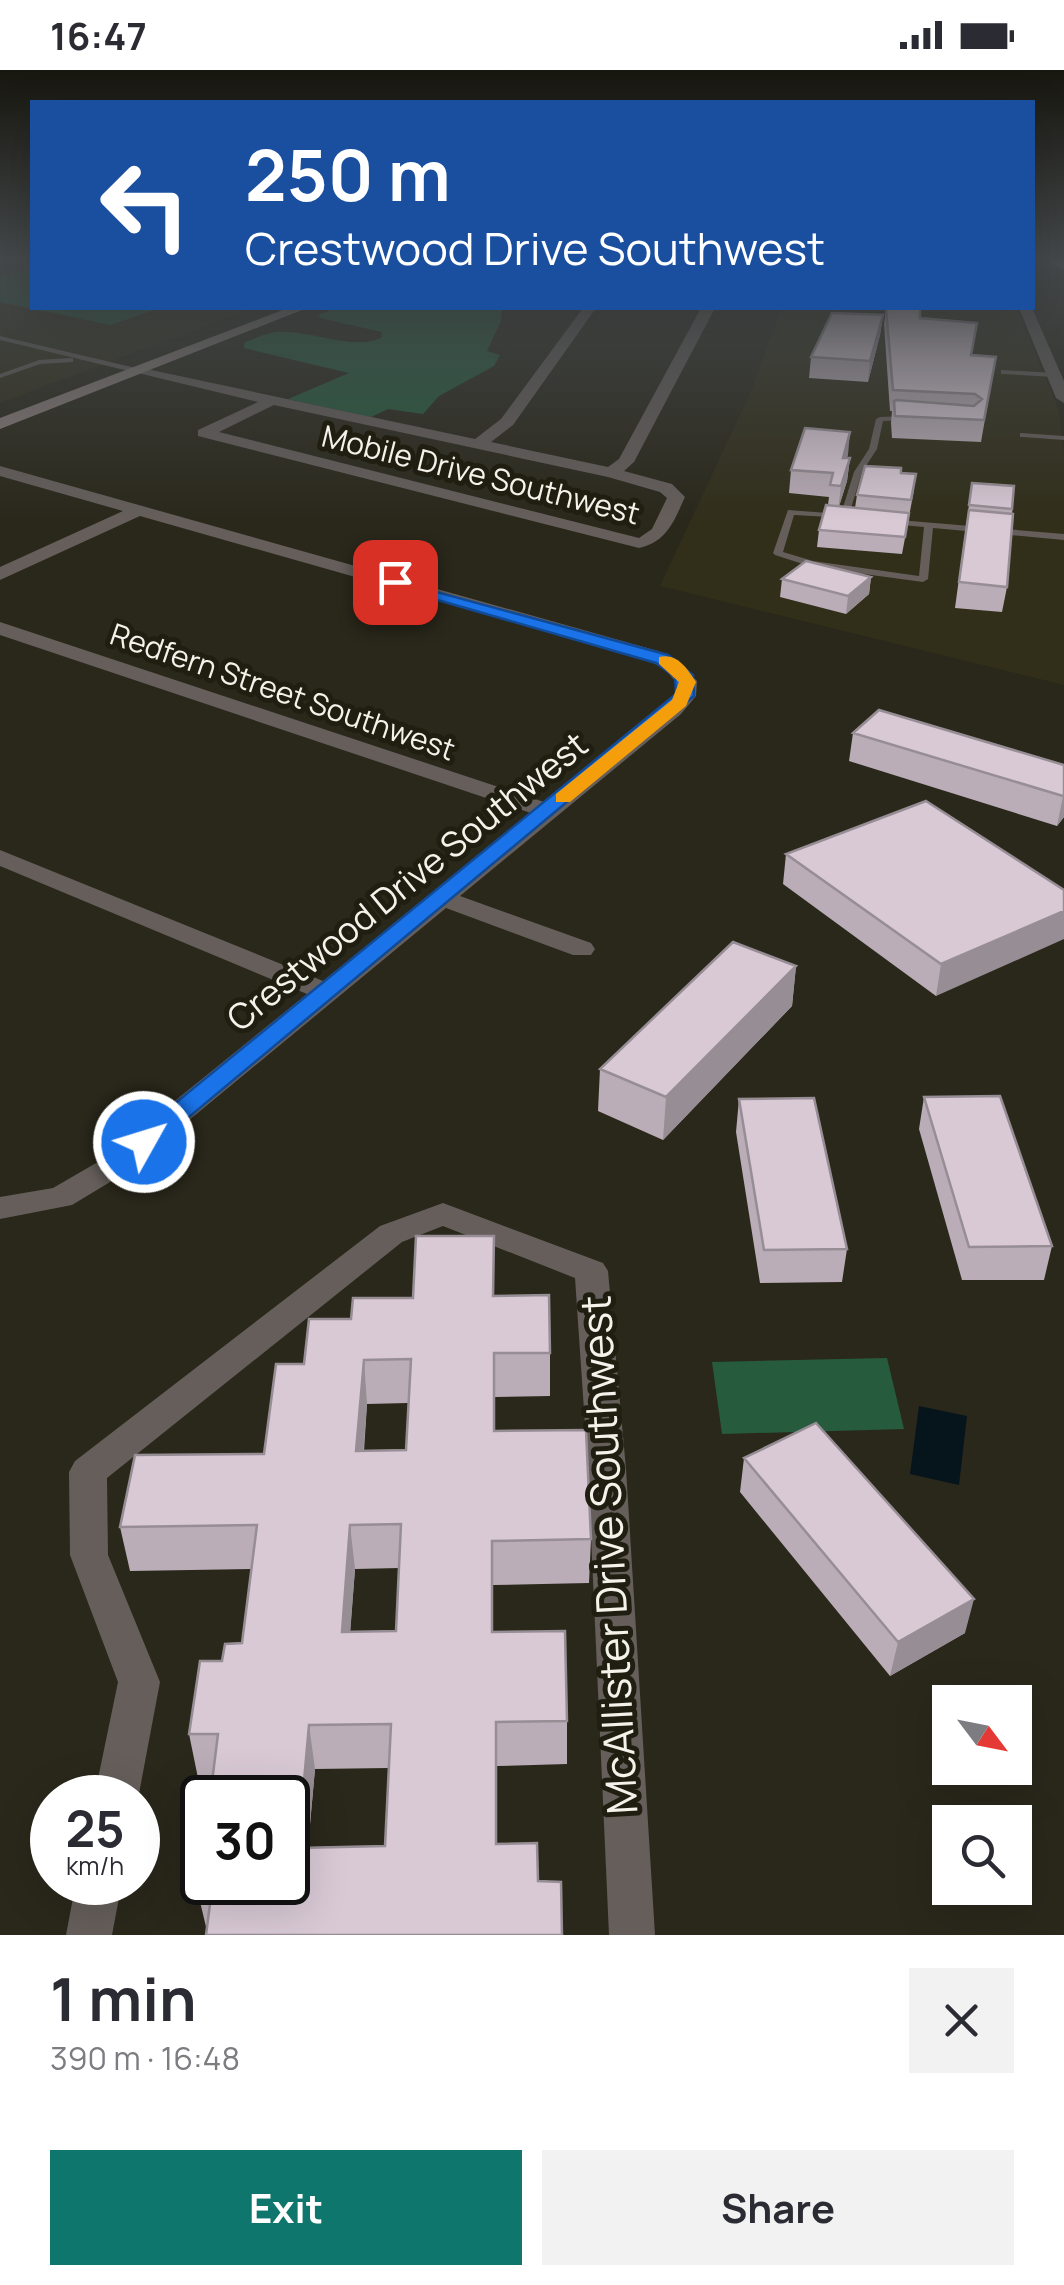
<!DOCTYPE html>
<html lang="en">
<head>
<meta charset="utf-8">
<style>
  :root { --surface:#fff; --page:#f2f2f3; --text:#2b2b33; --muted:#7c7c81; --accent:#0f766e }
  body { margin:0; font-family:Manrope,sans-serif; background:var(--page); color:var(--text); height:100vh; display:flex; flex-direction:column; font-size:38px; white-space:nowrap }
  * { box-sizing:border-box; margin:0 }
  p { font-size:32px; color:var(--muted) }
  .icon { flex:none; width:55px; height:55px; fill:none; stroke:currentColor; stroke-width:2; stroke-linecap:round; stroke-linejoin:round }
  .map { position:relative; height:1865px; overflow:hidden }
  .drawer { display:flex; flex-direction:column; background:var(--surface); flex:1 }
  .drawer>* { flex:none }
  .hud { position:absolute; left:30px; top:30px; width:1005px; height:210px; border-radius:0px; box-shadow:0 10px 40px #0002; background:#1a4fa0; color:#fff; overflow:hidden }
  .needle { width:65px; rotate:122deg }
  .tools { position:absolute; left:932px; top:1615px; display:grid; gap:20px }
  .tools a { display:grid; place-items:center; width:100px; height:100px; border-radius:0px; background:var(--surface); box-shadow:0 10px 40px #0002; font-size:50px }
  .speed { position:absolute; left:30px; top:1705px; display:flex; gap:20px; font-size:50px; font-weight:700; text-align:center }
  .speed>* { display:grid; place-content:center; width:130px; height:130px; border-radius:50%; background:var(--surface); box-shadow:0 10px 40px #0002; line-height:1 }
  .speed small { font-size:25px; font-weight:400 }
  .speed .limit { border:5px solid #111; border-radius:15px; background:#fff; color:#111 }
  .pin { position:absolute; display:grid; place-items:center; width:85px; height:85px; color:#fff; margin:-42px; border-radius:20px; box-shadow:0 5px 15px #0006 }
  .me { position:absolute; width:110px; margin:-55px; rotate:51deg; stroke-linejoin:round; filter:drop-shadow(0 0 8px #0008) }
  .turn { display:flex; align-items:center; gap:35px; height:210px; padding:0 50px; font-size:45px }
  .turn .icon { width:130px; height:130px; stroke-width:2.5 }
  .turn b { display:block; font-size:70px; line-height:85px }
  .round { display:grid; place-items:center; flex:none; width:105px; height:105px; border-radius:0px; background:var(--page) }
  .summary { display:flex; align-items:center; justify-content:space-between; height:170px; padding:0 50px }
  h1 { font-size:60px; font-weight:700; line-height:75px }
  .primary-button { display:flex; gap:20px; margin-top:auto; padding:20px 50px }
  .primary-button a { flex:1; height:115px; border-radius:0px; background:var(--accent); color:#fff; font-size:40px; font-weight:700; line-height:115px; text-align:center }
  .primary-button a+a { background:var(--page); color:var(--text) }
  .status { display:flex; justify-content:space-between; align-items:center; height:70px; padding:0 50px; background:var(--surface); direction:ltr }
  .status svg { height:28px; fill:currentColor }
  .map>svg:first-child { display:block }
  .built { fill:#312e1a }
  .green { fill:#265b3d }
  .water { fill:#06141c }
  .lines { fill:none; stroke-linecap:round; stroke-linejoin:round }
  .lane { fill:#655e5b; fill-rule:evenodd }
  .street { fill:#655e5b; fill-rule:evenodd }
  .secondary { fill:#887c79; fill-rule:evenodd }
  .highway { fill:#bba9a3; fill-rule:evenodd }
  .wall { fill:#baadb7; fill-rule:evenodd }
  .shaded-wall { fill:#978d95 }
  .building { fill:#d8c9d5; stroke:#978d95; stroke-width:2.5; fill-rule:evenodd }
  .route { fill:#1a73e8; stroke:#114b97; stroke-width:2.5 }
  .slow { fill:#f59e0b }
  .labels { text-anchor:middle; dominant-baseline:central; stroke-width:10; stroke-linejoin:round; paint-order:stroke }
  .far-street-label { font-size:30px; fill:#f4f2ea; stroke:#201e11 }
  .street-label { font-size:35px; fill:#f4f2ea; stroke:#201e11 }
  .near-street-label { font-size:42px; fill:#f4f2ea; stroke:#201e11 }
</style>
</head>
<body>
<div class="status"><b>16:47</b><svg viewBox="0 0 49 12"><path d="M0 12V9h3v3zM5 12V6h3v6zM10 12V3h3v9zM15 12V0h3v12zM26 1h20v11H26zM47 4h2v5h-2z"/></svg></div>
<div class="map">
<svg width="1064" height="1865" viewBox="0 0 1064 1865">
  <rect width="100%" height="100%" fill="#2a281b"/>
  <path class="built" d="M0,190h32v48h221l-253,95z
    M781,238h235l43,102 5,45v230l-404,-99 92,-197z"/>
  <path class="green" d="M32,196v42h128l-49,17 -111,-23v-25z
    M337,238h165l-1,13 -14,30 13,4 -6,11 -55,30 -16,18 -35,-5 -17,8 -83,-18 61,-26 -105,-25 1,-6c10,-3 21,-9 31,-10 35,-3 73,19 105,6l1,-6 -62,-14 -1,-4z
    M887,1288l17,71 -182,5 -10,-72z"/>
  <path class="water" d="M919,1336l48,10 -8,69 -49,-11z"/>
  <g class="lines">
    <path class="lane" d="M0,266l140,33 1,2 -4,2 -137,-33z
      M70,288h3v4l-33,2 -40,14v-4l39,-14z
      M1001,300l53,3 4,2 -4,2 -50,-3h-3z
      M908,346l4,2 -1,2 -28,1 -6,28 -15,23 -14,46 -54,-3 -11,37 30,9 106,15 5,-49 -34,-3 -4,-3 1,-2 177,15v6l-131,-12 -5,51 -5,3 -111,-15 -37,-12 -2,-2 15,-43 53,4 13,-42 15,-23 7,-30 4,-2z
      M1020,363l44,3v4l-41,-3h-3z"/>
    <path class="street" d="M583,238h13l-83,117 -22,17 117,25 11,-8 82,-151h14l-81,154 -10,9 48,13 13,13c-11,24 -18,45 -46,51l-441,-112v-6l60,-28 -128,-31 7,-4 338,72 26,-20zM274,335l334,72 52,15 7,6 -15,31 -13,9 -420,-106z
      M1019,238h13l32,73v22l-8,-5z
      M0,396l658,185 20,9 19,21 -1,15 -15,18 -221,182 131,47 4,6 -4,6h-18l-127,-47 -321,265 -53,32 -72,14v-22l53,-9 50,-29 204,-165 -307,-128v-16l323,131 208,-168 -531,-178v-13l544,180 121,-98 10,-9 1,-13 -12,-14 -20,-9 -504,-143 -140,64v-13l123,-56 -123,-35z
      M443,1133l160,60 5,8 18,198 29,466h-46l-21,-466 -13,-191 -132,-52 -41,16 -295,236 1,77 52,127 -22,117 -44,-1 24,-116 -48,-127 -1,-83 6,-11 305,-235z
      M76,1812h46l-10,53h-46z"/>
    <path class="secondary" d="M288,238h19l-307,121v-11z"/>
    <path class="highway" d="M1047,190h17v10z"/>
  </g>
  <path class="wall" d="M886,238l34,10 52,37 24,2 -15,85 -89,-4 -1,-15 1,-12h-2l-6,-87z
    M883,245l-3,20 -12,47 -59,-4 2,-21z
    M847,388h3l-3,23 -8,25 16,2 2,-13 44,-22 13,17 -12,64 -85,-7 2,-17 9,-25 1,-8 -40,-4 2,-23z
    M972,413l42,3 -7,101 -5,25 -47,-4z
    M871,507l-2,17 -23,20 -66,-17 2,-18z
    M853,663l211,32v52l-7,9 -208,-65z
    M786,784l278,36 -128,106 -153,-112z
    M796,896l-4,40 -129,134 -65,-29 2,-42z
    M924,1027l128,149 -8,34h-82l-43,-151z
    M739,1029l108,150 -5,33 -82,1 -24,-151z
    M494,1226l56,57v43l-55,1v34l96,108 -2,44 -96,2v47l74,89v43l-70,2v78l-290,87 -10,-42 15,-112 -14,1 -9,-44 33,-73 20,-18 9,-74 -121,2 -10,-44 144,-73 40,-90 47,-45zM408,1333l-2,47 -42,1 3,-47zM399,1498l-3,63 -46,1 5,-63zM389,1698l-4,78 -77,1 7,-78z
    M744,1388l221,175 -75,43 -150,-184z"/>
  <path class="shaded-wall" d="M883,245l-3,20 -12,47 2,-21z
    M850,362l-2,23 -7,26 2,-23z
    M850,388l-3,23 -9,29 3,-24z
    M871,507l-2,17 -23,20 2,-18z
    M1064,725v22l-7,9 6,-30z
    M1064,841v28l-128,57 5,-32z
    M796,896l-4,40 -129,134 3,-43z
    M364,1290l3,44 -7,91 -4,-44z
    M350,1455l5,44 -8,107 -5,-44z
    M974,1529l-9,34 -75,43 8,-34z
    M309,1655l6,44 -11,121 -6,-42z"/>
  <path class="building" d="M886,238h34v10l57,5 -6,32 25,2 -12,63 -89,-4 -1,-15 3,-1 77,6 8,-7 -7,-5 -82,-4z
    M832,243l51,2 -13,46 -59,-4z
    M805,358l45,4 -7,26h7l-9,28 -11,-1 3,-12 -42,-3z
    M865,396l36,2v5l15,1 -5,26 -54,-5z
    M972,413l42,3 -2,23 -43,-4z
    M826,435l83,8 -4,24 -86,-7z
    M969,440l44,4 -6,73 -48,-5z
    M806,491l65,16 -23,19 -66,-17z
    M879,640l185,55v30l-1,1 -210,-63z
    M926,731l138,89v21l-123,53 -155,-110z
    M733,872l63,24 -130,131 -66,-28z
    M1000,1026l52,150 -83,1 -45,-150z
    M814,1028l33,151 -83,1 -25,-151z
    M416,1166h78l-1,60 56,-1 1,58h-56v78l92,-1 5,109 -99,2v91l73,-1 2,90 -71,1v122l41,-1 1,38 23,1 1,53h-356l6,-46h-15l5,-41v34h86v-84h-78l8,-64h-29l11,-73h22l3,-17 17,-1 15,-118 -137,2 15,-72 129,-1 12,-90h28l5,-45h42l2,-21h60zM411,1289l-5,91 -50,1 8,-91zM401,1454l-5,107 -54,1 8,-107zM391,1654l-6,122 -87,2 11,-123z
    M816,1353l158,176 -76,43 -154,-184z"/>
  <linearGradient id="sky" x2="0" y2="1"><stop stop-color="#17160f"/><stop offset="0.42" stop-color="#44484a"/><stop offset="1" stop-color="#44484a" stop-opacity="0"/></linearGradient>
  <rect width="1064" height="451" fill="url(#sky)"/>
  <path class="route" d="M389,509l279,76 25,20 1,21 -541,451h-18l-3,-5 3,-6 541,-442 -1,-17 -19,-14 -267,-77z"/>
  <path class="slow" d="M659,587c18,-4 28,11 37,25l-10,24 -116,96h-14v-8l116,-94 7,-18 -20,-18z"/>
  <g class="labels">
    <g class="far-street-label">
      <text transform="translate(481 404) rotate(14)">Mobile Drive Southwest</text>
      <text transform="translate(283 621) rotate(19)">Redfern Street Southwest</text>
    </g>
    <g class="street-label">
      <text transform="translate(407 811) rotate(-39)">Crestwood Drive Southwest</text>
    </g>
    <g class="near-street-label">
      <text transform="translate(608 1485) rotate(-93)">McAllister Drive Southwest</text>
    </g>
  </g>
</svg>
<div class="tools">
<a><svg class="needle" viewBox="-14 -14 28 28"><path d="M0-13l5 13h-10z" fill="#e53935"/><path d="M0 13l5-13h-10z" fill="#7c7c81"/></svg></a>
<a><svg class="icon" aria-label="search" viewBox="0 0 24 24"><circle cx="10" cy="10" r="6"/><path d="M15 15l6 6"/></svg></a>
</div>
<div class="speed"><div>25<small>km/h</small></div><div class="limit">30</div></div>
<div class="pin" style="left:395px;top:512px;background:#d93025"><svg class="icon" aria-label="arrive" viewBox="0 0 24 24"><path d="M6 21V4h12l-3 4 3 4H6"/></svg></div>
<svg class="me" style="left:144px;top:1072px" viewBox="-20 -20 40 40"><circle r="17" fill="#1a73e8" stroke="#fff" stroke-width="3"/><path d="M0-11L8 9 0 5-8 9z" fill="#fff"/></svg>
<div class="hud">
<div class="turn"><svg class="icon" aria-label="left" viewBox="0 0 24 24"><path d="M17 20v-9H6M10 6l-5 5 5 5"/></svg><div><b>250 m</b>Crestwood Drive Southwest</div></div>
</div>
</div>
<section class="drawer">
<div class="summary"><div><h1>1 min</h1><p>390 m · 16:48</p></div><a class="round"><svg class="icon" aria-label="close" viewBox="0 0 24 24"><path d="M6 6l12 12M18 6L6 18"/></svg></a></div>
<div class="primary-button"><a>Exit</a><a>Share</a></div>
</section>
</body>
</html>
